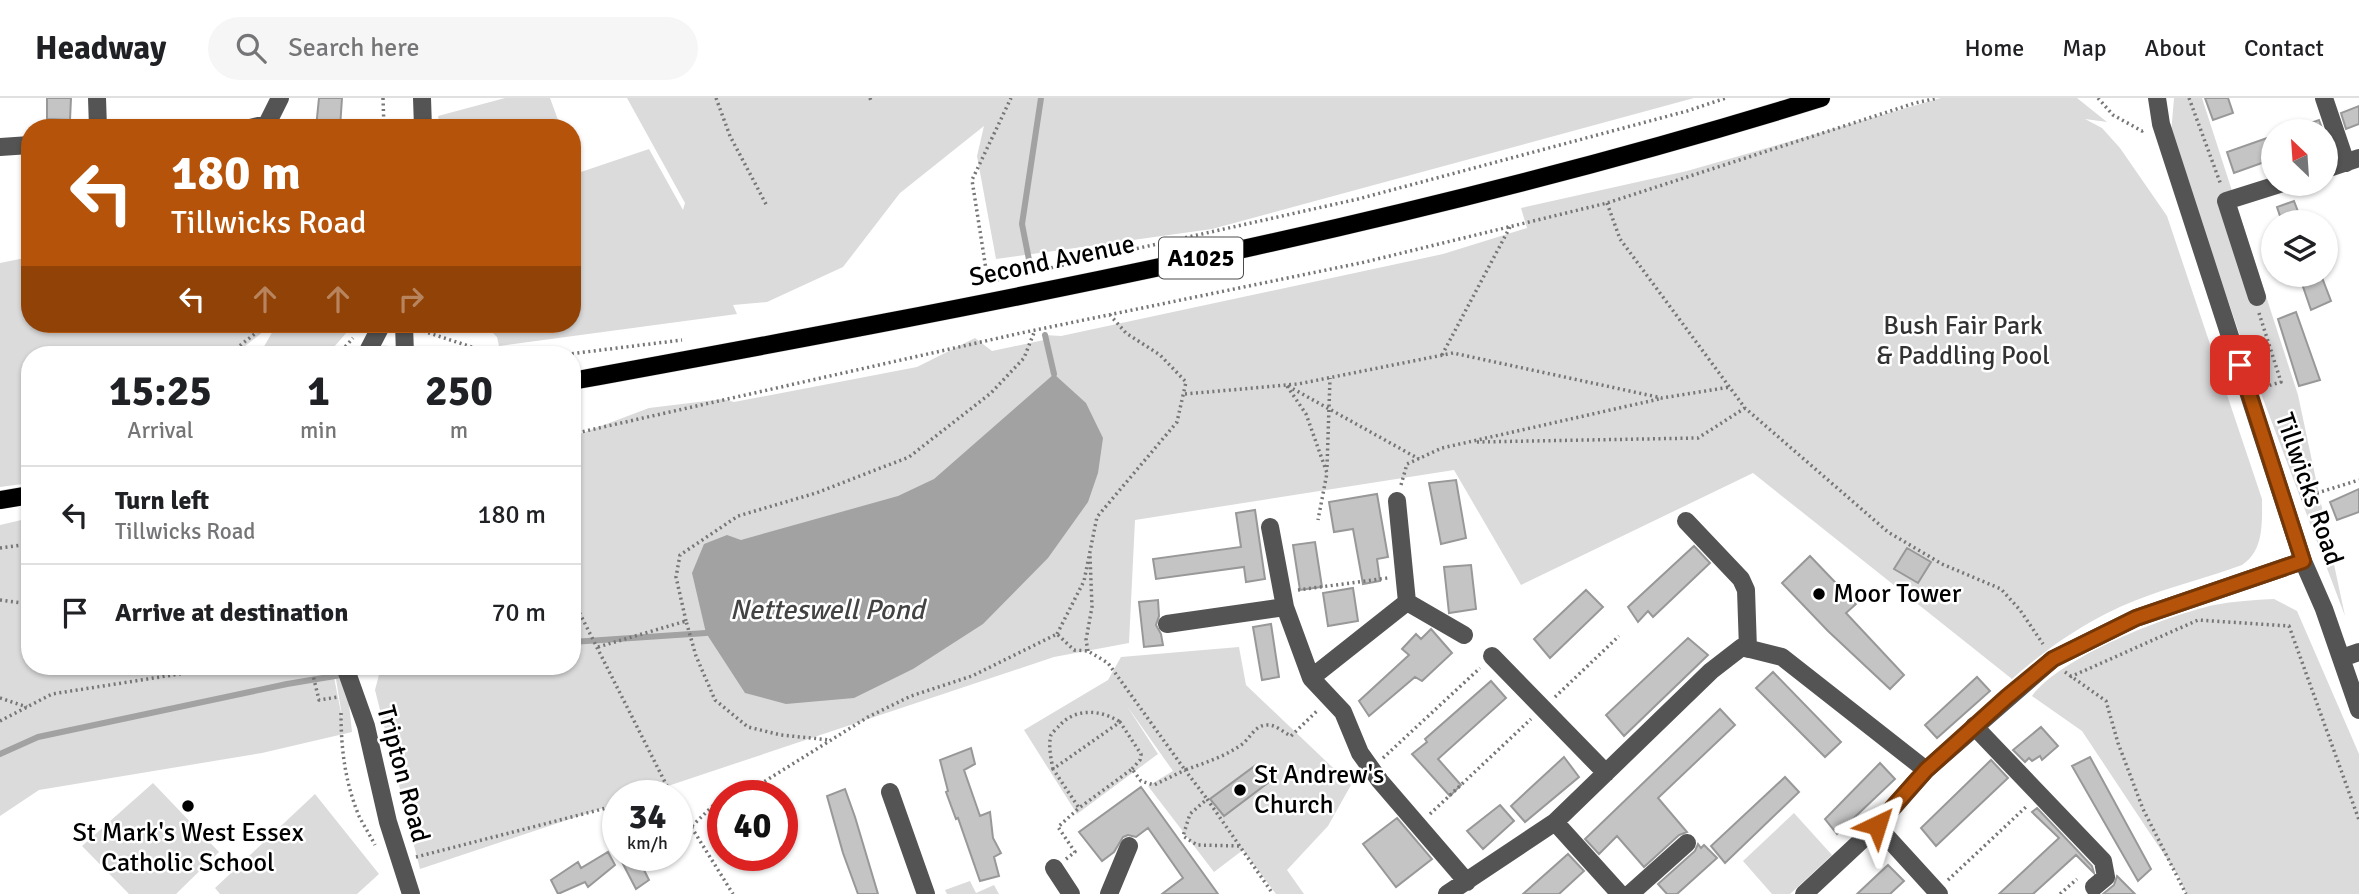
<!DOCTYPE html>
<html lang="en">
<head>
<meta charset="utf-8">
<style>
  :root { --surface:#fff; --page:#f6f6f6; --text:#202124; --muted:#757577; --line:#e0e0e0 }
  body { margin:0; font-family:Signika,sans-serif; background:var(--page); color:var(--text); height:100vh; display:flex; flex-direction:column; font-size:26px; white-space:nowrap }
  * { box-sizing:border-box; margin:0 }
  p { font-size:23px; color:var(--muted) }
  .icon { flex:none; width:38px; height:38px; fill:none; stroke:currentColor; stroke-width:2; stroke-linecap:round; stroke-linejoin:round }
  .map { position:relative; flex:1; overflow:hidden }
  .drawer { position:absolute; left:21px; top:248px; width:560px; height:329px; display:flex; flex-direction:column; background:var(--surface); border-radius:28px; box-shadow:0 2px 5px #0004 }
  .drawer>* { flex:none }
  .hud { position:absolute; left:21px; top:21px; width:560px; height:214px; border-radius:28px; box-shadow:0 2px 5px #0004; background:#b45309; color:#fff; overflow:hidden }
  .needle { width:46px; rotate:335deg }
  .buttons { position:absolute; left:2261px; top:21px; display:grid; gap:14px }
  .buttons a { display:grid; place-items:center; width:77px; height:77px; border-radius:50%; background:var(--surface); box-shadow:0 2px 5px #0004; font-size:35px }
  .speed { position:absolute; left:602px; top:682px; display:flex; gap:14px; font-size:35px; font-weight:700; text-align:center }
  .speed>* { display:grid; place-content:center; width:91px; height:91px; border-radius:50%; background:var(--surface); box-shadow:0 2px 5px #0004; line-height:1 }
  .speed small { font-size:18px; font-weight:400 }
  .speed .limit { border:10px solid #d22; background:#fff; color:#111 }
  .pin { position:absolute; display:grid; place-items:center; width:60px; height:60px; color:#fff; margin:-30px; border-radius:14px; box-shadow:0 4px 10px #0006 }
  .me { position:absolute; width:77px; margin:-38px; rotate:41deg; stroke-linejoin:round; filter:drop-shadow(0 0 5px #0008) }
  .turn { display:flex; align-items:center; gap:24px; height:147px; padding:0 35px; font-size:32px }
  .turn .icon { width:91px; height:91px; stroke-width:2.5 }
  .turn b { display:block; font-size:49px; line-height:60px }
  .lanes { display:flex; align-items:center; height:66px; padding:0 35px; background:#0003; justify-content:center; gap:35px; direction:ltr }
  .lanes .off { opacity:.35 }
  .eta { display:flex; justify-content:space-evenly; align-items:center; height:119px; text-align:center }
  .eta b { font-size:42px; font-weight:700; line-height:49px }
  ul { padding:0; list-style:none }
  li { display:flex; align-items:center; gap:21px; height:98px; padding:0 35px; border-top:2px solid var(--line) }
  li div { flex:1 }
  li b { display:block; font-size:26px }
  li em { font-style:normal }
  header { display:flex; align-items:center; gap:42px; box-sizing:border-box; height:98px; padding:0 35px; background:var(--surface); border-bottom:2px solid var(--line) }
  header strong { font-size:33px }
  nav { display:flex; gap:38px; margin-inline-start:auto; font-size:24px }
  .search { width:490px; height:63px; background:var(--page); display:flex; align-items:center; gap:18px; box-sizing:border-box; padding:0 24px; border-radius:38px; color:var(--muted); font-size:26px }
  .map>svg:first-child { display:block }
  .green { fill:#dbdbdb }
  .water { fill:#a2a2a2 }
  .lines { fill:none; stroke-linecap:round; stroke-linejoin:round }
  .stream { stroke:#a2a2a2; stroke-width:6 }
  .building { fill:#c4c4c4; stroke:#989898; stroke-width:2 }
  .major-casing { stroke:#dbdbdb; stroke-width:19 }
  .path { stroke:#767676; stroke-width:3.5; stroke-dasharray:2 3.5; stroke-linecap:butt }
  .minor { stroke:#545454; stroke-width:18 }
  .major { stroke:#000; stroke-width:18 }
  .route-casing { stroke:#753606; stroke-width:18 }
  .route { stroke:#b45309; stroke-width:12 }
  .poi-dot { fill:#000; stroke:#fff; stroke-width:2.5 }
  .labels { text-anchor:middle; dominant-baseline:central; stroke-width:5; stroke-linejoin:round; paint-order:stroke }
  .shield { fill:#fff; stroke:#4c4c4c; stroke-width:2 }
  .shield-label { font-size:24px; font-weight:bold; fill:#000 }
  .street-label { font-size:26px; fill:#000; stroke:#fff }
  .park-label { font-size:26px; fill:#323232; stroke:#fff }
  .poi-label { font-size:26px; fill:#000; stroke:#fff; text-anchor:start }
  .water-label { font-size:28px; font-style:italic; fill:#434343; stroke:#fff }
</style>
</head>
<body>
<header>
<strong>Headway</strong>
<div class="search"><svg class="icon" aria-label="search" viewBox="0 0 24 24"><circle cx="10" cy="10" r="6"/><path d="M15 15l6 6"/></svg>Search here</div>
<nav><a>Home</a><a>Map</a><a>About</a><a>Contact</a></nav>
</header>
<div class="map">
<svg width="2359" height="796" viewBox="0 0 2359 796">
  <rect width="100%" height="100%" fill="#fff"/>
  <path class="green" d="M505,0h45l11,30h-121l-2,-12z
    M627,0h1067l-482,131 -216,30 -19,-103 7,-30 -84,67 -57,74 -76,35 -34,3 4,9 -238,32 -2,-9 -13,-13h88v-149l77,-26 34,61 2,-7z
    M1941,0h136l30,24 -22,-3 17,9 18,20 47,68 95,283c0,24 2,52 -20,66 -36,13 -73,22 -108,36 -45,18 -86,46 -122,78l-259,-206 -232,112 -67,-115 -319,50 -6,123 -75,14 -416,139h-20v7l-198,66 -45,-179 6,-23h191v-230l77,-29 74,-9 11,3 183,-35 58,-29 17,13 52,-11 1,-5 16,1 382,-82 84,-26 -6,-20 166,-37z
    M2174,0h28l96,297 47,221 -97,-257 -77,-225z
    M30,159v67h243l-39,31h-204v128l-30,4v-224z
    M277,226h77l-27,31h-68z
    M30,420v149h302l12,61 -10,-61h11l7,65 -90,21 -223,37 -39,26v-291z
    M2274,501l23,12 62,143v140h-173l-7,-17 -97,-146 -50,-35c30,-40 134,-80 182,-91 20,-4 40,-5 60,-6z
    M1239,549l7,38 105,100 -23,41 -41,44 17,24h-28l-33,-44 -29,22 -66,-86 25,-15 -46,-65 31,48 -81,60 -53,-84 84,-50 13,-23z
    M153,685l66,69 -43,42h-47l-47,-48z
    M315,696l64,80 -22,20h-137l-5,-6z
    M1794,715l38,42 -42,39h-18l-29,-33z
    M970,783l6,12 18,-8 5,9h-52l-2,-4z"/>
  <path class="water" d="M1054,276l32,29 17,35 -5,35 -10,29 -40,56 -65,66 -70,45 -59,29 -68,6 -41,-11 -39,-60 -14,-60 12,-29 23,-9 14,5 157,-44 36,-17z"/>
  <g class="lines">
    <path class="stream" d="M1030,167l-8,-41 19,-126
      M1045,237l9,39
      M572,544l134,-9
      M0,656l38,-17 249,-53 102,-17"/>
  </g>
  <path class="building" d="M47,0h24l-1,22 -23,-1z
    M319,0h23l-2,30h-24z
    M2205,0h23l5,15 -20,7z
    M2359,8v18l-13,5 -5,-16z
    M2319,22l4,11h-29v-2z
    M2273,38v23l-39,14 -7,-21z
    M2294,103l8,21h-20l-5,-15z
    M2299,177h22l10,26 -20,9z
    M2296,214l24,68 -21,6 -21,-67z
    M1456,382l10,58 -25,6 -12,-61z
    M2359,391v23l-22,8 -7,-18z
    M1377,396l11,63 -11,2 3,22 -17,3 -10,-55 -19,3 -5,-30z
    M1255,412l10,69 -19,3 -2,-15 -88,12 -3,-20 88,-12 -5,-34z
    M1315,444l7,45 -22,3 -7,-45z
    M1694,448l16,17 -57,54 -5,-6 -10,11 -10,-15z
    M1907,450l24,14 -13,21 -24,-14z
    M1810,458l46,48 -10,9 58,62 -14,14 -62,-58 -46,-48z
    M1471,467l5,44 -27,4 -5,-46z
    M1353,490l5,33 -30,5 -5,-33z
    M1586,492l17,17 -53,51 -16,-19z
    M1158,502l1,16 -3,9 5,9 2,11 -19,2 -5,-45z
    M1271,526l8,53 -17,3 -9,-53z
    M1431,531l21,24 -30,28 -7,-4 -46,39 -10,-15 50,-46 -7,-6 14,-15 5,5z
    M1688,540l20,17 -84,81 -18,-21z
    M1773,574l68,70 -16,15 -69,-69z
    M1977,579l13,14 -53,47 -12,-13z
    M1491,583l15,17 -68,61 23,26 -11,11 -38,-42 15,-12 -2,-3z
    M1720,611l15,16 -77,73 29,34 -8,3 -35,32 -27,-31 -18,18 -14,-15z
    M2041,629l17,19 -16,14 -2,-4 -8,5 -3,-3 -4,4 -12,-12z
    M971,650l4,16 -11,6 16,46 10,-4 3,26 8,15 -7,4 5,19 -19,5 -22,-63 -2,1 -10,-27 2,-1 -8,-31z
    M1564,659l15,20 -54,45 -14,-16z
    M2090,659l61,112 -13,12 -66,-115z
    M1991,662l17,18 -72,68 -15,-18z
    M1880,665l15,16 -58,55 -12,-15z
    M1256,667l13,17 -45,34 -14,-17z
    M1785,679l14,15 -74,71 -14,-17z
    M1141,689l77,107h-56l21,-16 -35,-50 -12,9 -8,-2 -5,2 -9,15 -12,9 -23,-29z
    M845,691l10,28 23,77h-20l-15,-41 -16,-57z
    M1500,707l14,16 -31,28 -16,-18z
    M2037,710l55,58 2,7 -18,-18 -43,39h-34l60,-56 -27,-26z
    M1397,720l35,41 -36,28 -33,-43z
    M1698,746l3,4 3,-3 13,13 -40,36h-10l-9,-10 37,-33z
    M608,754l7,13 -27,22 -3,-5 -27,12 -7,-14 27,-18 3,6z
    M1568,756l16,17 -25,23h-36z
    M632,758h5l12,24 -13,9 -14,-27z
    M1888,767l16,16 -14,13h-33z
    M2117,778l18,18h-32l11,-9z"/>
  <g class="lines">
    <defs>
      <path id="major" d="M383,257h3
        M572,283c420,-77 841,-156 1249,-283
        M0,402l30,-5"/>
    </defs>
    <use href="#major" class="major-casing"/>
    <path class="path" d="M383,0l1,30
      M716,0l14,38 37,70
      M870,0l1,3
      M2098,0l15,17 29,16 4,-2
      M2189,0l32,87
      M1607,105l13,36 125,169 143,124 54,32 59,25 19,21 23,34
      M992,183l366,-82 329,-88 39,-13
      M988,184l-16,-102 39,-82
      M2259,215l22,69 -17,5
      M423,233l73,24
      M235,257l2,-7 30,-24
      M338,257l15,-17
      M561,257l121,-15
      M1442,257l68,-128
      M1287,288l19,28 21,59 -9,47
      M1288,288l131,73
      M1185,296l113,-10 155,-31 209,45 68,-11
      M572,336l449,-101 344,-71 242,-59 308,-100 23,-5
      M1477,344l221,-4 47,-30
      M1327,369l3,-89
      M1401,387l6,-21 35,-16 217,-49
      M2301,400l58,-18
      M0,450l30,-4
      M1298,492l90,-12
      M572,500l100,198
      M0,502l30,4
      M686,523l-10,-44 4,-22 58,-39 78,-23 93,-36 82,-64 33,-35 11,-28
      M1057,536l27,-53 13,-64 80,-95 9,-40 -26,-27 -34,-22 -16,-18
      M598,549l88,-26 10,35 19,44 33,27 33,8 49,5
      M1088,553l-2,-11 6,-33 -2,-51
      M311,569l8,33 19,-3
      M2065,574l41,29 12,42 25,66 43,85
      M2070,579l128,-57 91,6 70,194
      M1555,599l64,-61
      M0,600l27,9
      M341,615c0,36 4,69 18,103 5,10 11,19 16,29
      M0,623l52,-27 172,-27
      M1383,660l97,-90
      M1053,671c-2,-10 -5,-24 -2,-34 1,-2 6,-7 8,-9 16,-18 41,-17 61,-4
      M1132,671l8,-9 1,-6 -21,-32 -67,47 26,39 53,-39 9,12 13,4 31,-15 22,29
      M653,698l17,-4
      M723,698l39,-13 106,-66 43,-21 61,-20 85,-42 17,16 14,1 20,12 77,107c19,-7 39,-13 56,-25 9,-6 13,-19 25,-20 9,-1 17,7 25,11l27,-26
      M677,706l56,90
      M1430,716l101,-95
      M692,728l31,-30
      M1239,748l-42,-1 -14,-9 7,-22 17,-15 66,95
      M416,759l202,-52
      M1066,761l9,-7 -17,-25 21,-19
      M1948,782l79,-74
      M2060,796l17,-15"/>
    <path class="minor" d="M97,0l1,30
      M422,0l1,30
      M2157,0l4,26 142,437 21,48 35,101
      M2324,0l22,65
      M250,30l17,-4 13,-26
      M0,49l30,-2
      M2326,71l33,-11
      M2257,199l-31,-96 54,-17
      M404,226l1,31
      M366,257l16,-31
      M1397,403l10,101 -96,76 32,34 17,41 20,28 87,101
      M1686,423l55,58 5,11 2,59
      M1270,429l15,80 26,71
      M1407,504l57,33
      M1167,526l118,-17
      M1492,558l114,117
      M2342,560l17,-6
      M345,569l21,59 22,96 23,72
      M1974,628l129,135 3,16 -12,10
      M890,694l36,102
      M1555,724l65,72
      M1877,728l62,68
      M1054,770l17,26
      M1109,796l20,-48
      M1447,796l108,-72 156,-151 31,-24 40,10 144,113
      M1630,796l57,-51
      M1804,796l73,-68 49,-56 127,-111 83,-41 167,-57"/>
    <use href="#major" class="major"/>
  </g>
  <g class="lines">
    <defs>
      <path id="route" d="M1877,727l49,-55 81,-73 46,-38 83,-41 167,-57 -63,-196"/>
    </defs>
    <use href="#route" class="route-casing"/>
    <use href="#route" class="route"/>
  </g>
  <g class="poi-dot">
    <circle cx="1819" cy="496" r="7"/>
    <circle cx="1240" cy="692" r="7"/>
    <circle cx="188" cy="708" r="7"/>
  </g>
  <g class="labels">
    <rect class="shield" x="1159" y="139.5" width="84" height="41" rx="5"/>
    <g class="shield-label">
      <text x="1201" y="160">A1025</text>
    </g>
    <g class="street-label">
      <text transform="translate(1052 163) rotate(-12)">Second Avenue</text>
      <text transform="translate(2309 391) rotate(71)">Tillwicks Road</text>
      <text transform="translate(403 676) rotate(75)">Tripton Road</text>
    </g>
    <g class="park-label">
      <text x="1963" y="228">Bush Fair Park<tspan x="1963" dy="30">&amp; Paddling Pool</tspan></text>
    </g>
    <g class="poi-label">
      <text x="1833" y="496">Moor Tower</text>
      <text x="1254" y="677">St Andrew's<tspan x="1254" dy="30">Church</tspan></text>
      <text x="188" y="735" text-anchor="middle">St Mark's West Essex<tspan x="188" dy="30">Catholic School</tspan></text>
    </g>
    <g class="water-label">
      <text x="827" y="512">Netteswell Pond</text>
    </g>
  </g>
</svg>
<div class="buttons">
<a><svg class="needle" viewBox="-14 -14 28 28"><path d="M0-13l5 13h-10z" fill="#e53935"/><path d="M0 13l5-13h-10z" fill="#757577"/></svg></a>
<a><svg class="icon" aria-label="layers" viewBox="0 0 24 24"><path d="M12 4l9 5-9 5-9-5zM3 14l9 5 9-5"/></svg></a>
</div>
<div class="speed"><div>34<small>km/h</small></div><div class="limit">40</div></div>
<div class="pin" style="left:2240px;top:267px;background:#d93025"><svg class="icon" aria-label="arrive" viewBox="0 0 24 24"><path d="M6 21V4h12l-3 4 3 4H6"/></svg></div>
<svg class="me" style="left:1877px;top:727px" viewBox="-20 -20 40 40"><path d="M0-17L14 15 0 8-14 15z" fill="#b45309" stroke="#fff" stroke-width="4"/></svg>
<div class="hud">
<div class="turn"><svg class="icon" aria-label="left" viewBox="0 0 24 24"><path d="M17 20v-9H6M10 6l-5 5 5 5"/></svg><div><b>180 m</b>Tillwicks Road</div></div>
<div class="lanes"><svg class="icon" aria-label="left" viewBox="0 0 24 24"><path d="M17 20v-9H6M10 6l-5 5 5 5"/></svg><svg class="icon off" aria-label="ahead" viewBox="0 0 24 24"><path d="M12 20V5M6 11l6-6 6 6"/></svg><svg class="icon off" aria-label="ahead" viewBox="0 0 24 24"><path d="M12 20V5M6 11l6-6 6 6"/></svg><svg class="icon off" aria-label="right" viewBox="0 0 24 24"><path d="M7 20v-9h11M14 6l5 5-5 5"/></svg></div>
</div>
<section class="drawer">
<div class="eta">
<div><b>15:25</b><p>Arrival</p></div>
<div><b>1</b><p>min</p></div>
<div><b>250</b><p>m</p></div>
</div>
<ul>
<li><svg class="icon" aria-label="left" viewBox="0 0 24 24"><path d="M17 20v-9H6M10 6l-5 5 5 5"/></svg><div><b>Turn left</b><p>Tillwicks Road</p></div><em>180 m</em></li>
<li><svg class="icon" aria-label="arrive" viewBox="0 0 24 24"><path d="M6 21V4h12l-3 4 3 4H6"/></svg><div><b>Arrive at destination</b></div><em>70 m</em></li>
</ul>
</section>
</div>
</body>
</html>
